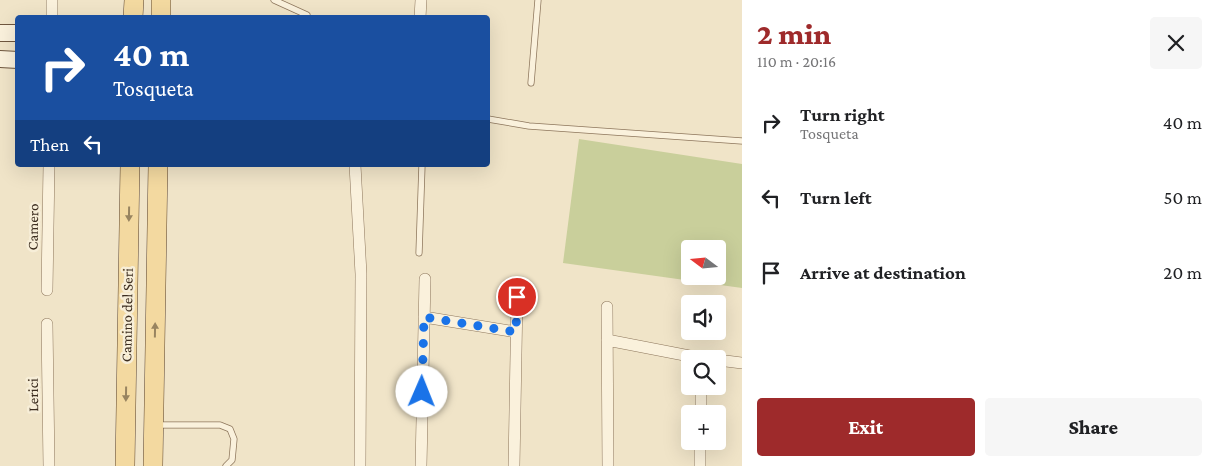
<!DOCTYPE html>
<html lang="en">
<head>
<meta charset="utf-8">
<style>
  :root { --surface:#fff; --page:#f6f6f6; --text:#202124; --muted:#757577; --accent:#9e2a2b }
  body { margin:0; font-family:"Crimson Pro",serif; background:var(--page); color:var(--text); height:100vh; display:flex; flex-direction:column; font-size:19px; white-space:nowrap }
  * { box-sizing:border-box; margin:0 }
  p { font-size:16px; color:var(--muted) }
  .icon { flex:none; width:28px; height:28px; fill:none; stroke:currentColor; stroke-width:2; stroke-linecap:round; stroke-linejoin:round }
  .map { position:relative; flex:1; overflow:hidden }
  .details { display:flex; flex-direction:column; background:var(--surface); width:475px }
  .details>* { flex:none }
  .hud { position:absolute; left:15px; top:15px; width:475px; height:152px; border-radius:5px; box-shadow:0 5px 20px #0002; background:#1a4fa0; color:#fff; overflow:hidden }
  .needle { width:32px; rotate:286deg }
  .controls { position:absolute; left:681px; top:240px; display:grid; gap:10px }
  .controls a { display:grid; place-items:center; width:45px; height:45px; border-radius:5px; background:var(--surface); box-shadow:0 5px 20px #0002; font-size:25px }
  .pin { position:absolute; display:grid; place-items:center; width:42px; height:42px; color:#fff; margin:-21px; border:2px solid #fff; border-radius:50%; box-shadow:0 1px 5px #0007 }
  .me { position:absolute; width:55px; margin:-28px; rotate:1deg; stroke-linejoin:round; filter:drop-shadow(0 0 4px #0008) }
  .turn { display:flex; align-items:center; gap:18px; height:105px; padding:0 15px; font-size:22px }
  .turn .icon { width:65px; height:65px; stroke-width:2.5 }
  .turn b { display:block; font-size:35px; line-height:42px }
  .then { display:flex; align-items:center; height:48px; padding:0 15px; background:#0003; gap:10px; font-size:19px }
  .round { display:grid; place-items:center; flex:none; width:52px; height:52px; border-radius:5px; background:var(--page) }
  .head { display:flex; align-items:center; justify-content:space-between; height:85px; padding:0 15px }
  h1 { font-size:30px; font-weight:800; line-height:38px; color:var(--accent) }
  .primary-button { display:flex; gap:10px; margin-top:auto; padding:10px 15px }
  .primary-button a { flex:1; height:58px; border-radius:5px; background:var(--accent); color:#fff; font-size:20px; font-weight:800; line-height:58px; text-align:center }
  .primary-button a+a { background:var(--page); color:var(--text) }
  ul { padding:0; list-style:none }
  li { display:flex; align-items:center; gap:15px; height:75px; padding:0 15px }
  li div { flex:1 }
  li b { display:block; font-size:19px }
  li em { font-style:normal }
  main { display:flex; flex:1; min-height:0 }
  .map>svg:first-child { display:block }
  .green { fill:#c9cf9b; fill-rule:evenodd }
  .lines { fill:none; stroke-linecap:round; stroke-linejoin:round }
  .lane-casing { stroke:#8d765c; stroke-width:7 }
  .street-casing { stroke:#8d765c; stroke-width:12 }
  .secondary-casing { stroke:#6f573f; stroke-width:18 }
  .primary-casing { stroke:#5b4430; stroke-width:20 }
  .lane { stroke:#faf1dc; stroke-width:5.5 }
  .street { stroke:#faf1dc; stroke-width:11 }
  .secondary { stroke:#faf1dc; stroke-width:16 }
  .primary { stroke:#f3d9a0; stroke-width:19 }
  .oneway { fill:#988460 }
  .route { stroke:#1a73e8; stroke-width:9; stroke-dasharray:0 16.2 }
  .labels { text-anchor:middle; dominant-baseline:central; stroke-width:5; stroke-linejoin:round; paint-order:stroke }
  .street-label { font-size:15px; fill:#3d2e20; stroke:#f7eed8 }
</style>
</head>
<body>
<main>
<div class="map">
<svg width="742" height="466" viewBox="0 0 742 466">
  <rect width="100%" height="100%" fill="#f0e4c8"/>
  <path class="green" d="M579,139l163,25v124l-179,-25zM690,249h28v27h-28z"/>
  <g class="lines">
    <defs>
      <path id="lane" d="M274,0l33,15
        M531,83l7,-83
        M488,119l41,7 213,15
        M419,253l3,-88
        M156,425h64l10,4 4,10 -2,21 -6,6"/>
      <path id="street" d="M52,18v-18
        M420,18l1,-18
        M355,165l6,109 -1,192
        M47,290l2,-125
        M607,307l1,159
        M424,317l92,15
        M47,324l2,142
        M607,340l98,19
        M718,360l24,3
        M701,414v-28
        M421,466l4,-187
        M514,466l3,-169
        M700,466v-25"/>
      <path id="secondary" d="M0,33h18
        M0,59l18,1"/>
      <path id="primary" d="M133,18l1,-18
        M161,18v-18
        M125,466l5,-301
        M153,466l5,-301"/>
    </defs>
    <use href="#lane" class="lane-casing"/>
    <use href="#street" class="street-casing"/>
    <use href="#secondary" class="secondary-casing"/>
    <use href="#primary" class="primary-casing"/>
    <use href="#lane" class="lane"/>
    <use href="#street" class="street"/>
    <use href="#secondary" class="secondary"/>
    <use href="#primary" class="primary"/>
  </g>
  <defs><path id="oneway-solid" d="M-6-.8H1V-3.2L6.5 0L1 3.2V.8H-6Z" transform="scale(1.25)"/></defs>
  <g class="oneway">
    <use href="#oneway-solid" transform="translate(129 214) rotate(91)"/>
    <use href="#oneway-solid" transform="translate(155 330) rotate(-89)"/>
    <use href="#oneway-solid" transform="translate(126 394) rotate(91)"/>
  </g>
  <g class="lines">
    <path class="route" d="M422,392l2,-75 92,15 1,-35"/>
  </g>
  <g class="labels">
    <g class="street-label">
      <text transform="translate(33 227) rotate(-89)">Camero</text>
      <text transform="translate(127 315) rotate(-89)">Camino del Seri</text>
      <text transform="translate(33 395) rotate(-91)">Lerici</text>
    </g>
  </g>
</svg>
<div class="controls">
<a><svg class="needle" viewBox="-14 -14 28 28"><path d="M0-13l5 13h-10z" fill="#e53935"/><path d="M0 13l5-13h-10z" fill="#757577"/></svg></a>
<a><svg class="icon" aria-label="sound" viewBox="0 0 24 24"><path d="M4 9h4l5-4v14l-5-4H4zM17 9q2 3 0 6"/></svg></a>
<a><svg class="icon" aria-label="search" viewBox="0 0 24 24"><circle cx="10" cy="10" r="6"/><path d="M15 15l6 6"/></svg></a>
<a>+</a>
</div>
<div class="pin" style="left:517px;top:297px;background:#d93025"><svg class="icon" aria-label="arrive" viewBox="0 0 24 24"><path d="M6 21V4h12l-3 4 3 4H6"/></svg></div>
<svg class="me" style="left:422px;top:392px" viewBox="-20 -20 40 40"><circle r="19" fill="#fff"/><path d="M0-13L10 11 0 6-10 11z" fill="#1a73e8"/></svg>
<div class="hud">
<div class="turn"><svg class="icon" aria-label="right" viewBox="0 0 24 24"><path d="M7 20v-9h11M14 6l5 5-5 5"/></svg><div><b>40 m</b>Tosqueta</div></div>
<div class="then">Then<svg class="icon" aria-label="left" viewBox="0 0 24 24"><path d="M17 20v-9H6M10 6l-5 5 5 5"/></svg></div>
</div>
</div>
<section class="details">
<div class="head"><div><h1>2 min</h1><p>110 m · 20:16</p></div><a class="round"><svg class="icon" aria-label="close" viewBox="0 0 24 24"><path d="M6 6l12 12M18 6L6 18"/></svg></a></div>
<ul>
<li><svg class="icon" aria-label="right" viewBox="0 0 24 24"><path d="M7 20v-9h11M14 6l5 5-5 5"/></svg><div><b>Turn right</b><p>Tosqueta</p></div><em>40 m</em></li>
<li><svg class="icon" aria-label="left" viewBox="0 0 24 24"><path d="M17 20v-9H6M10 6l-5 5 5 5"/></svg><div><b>Turn left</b></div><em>50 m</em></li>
<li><svg class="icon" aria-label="arrive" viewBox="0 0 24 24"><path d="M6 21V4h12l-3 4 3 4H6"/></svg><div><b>Arrive at destination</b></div><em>20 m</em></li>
</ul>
<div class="primary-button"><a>Exit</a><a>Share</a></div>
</section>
</main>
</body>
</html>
